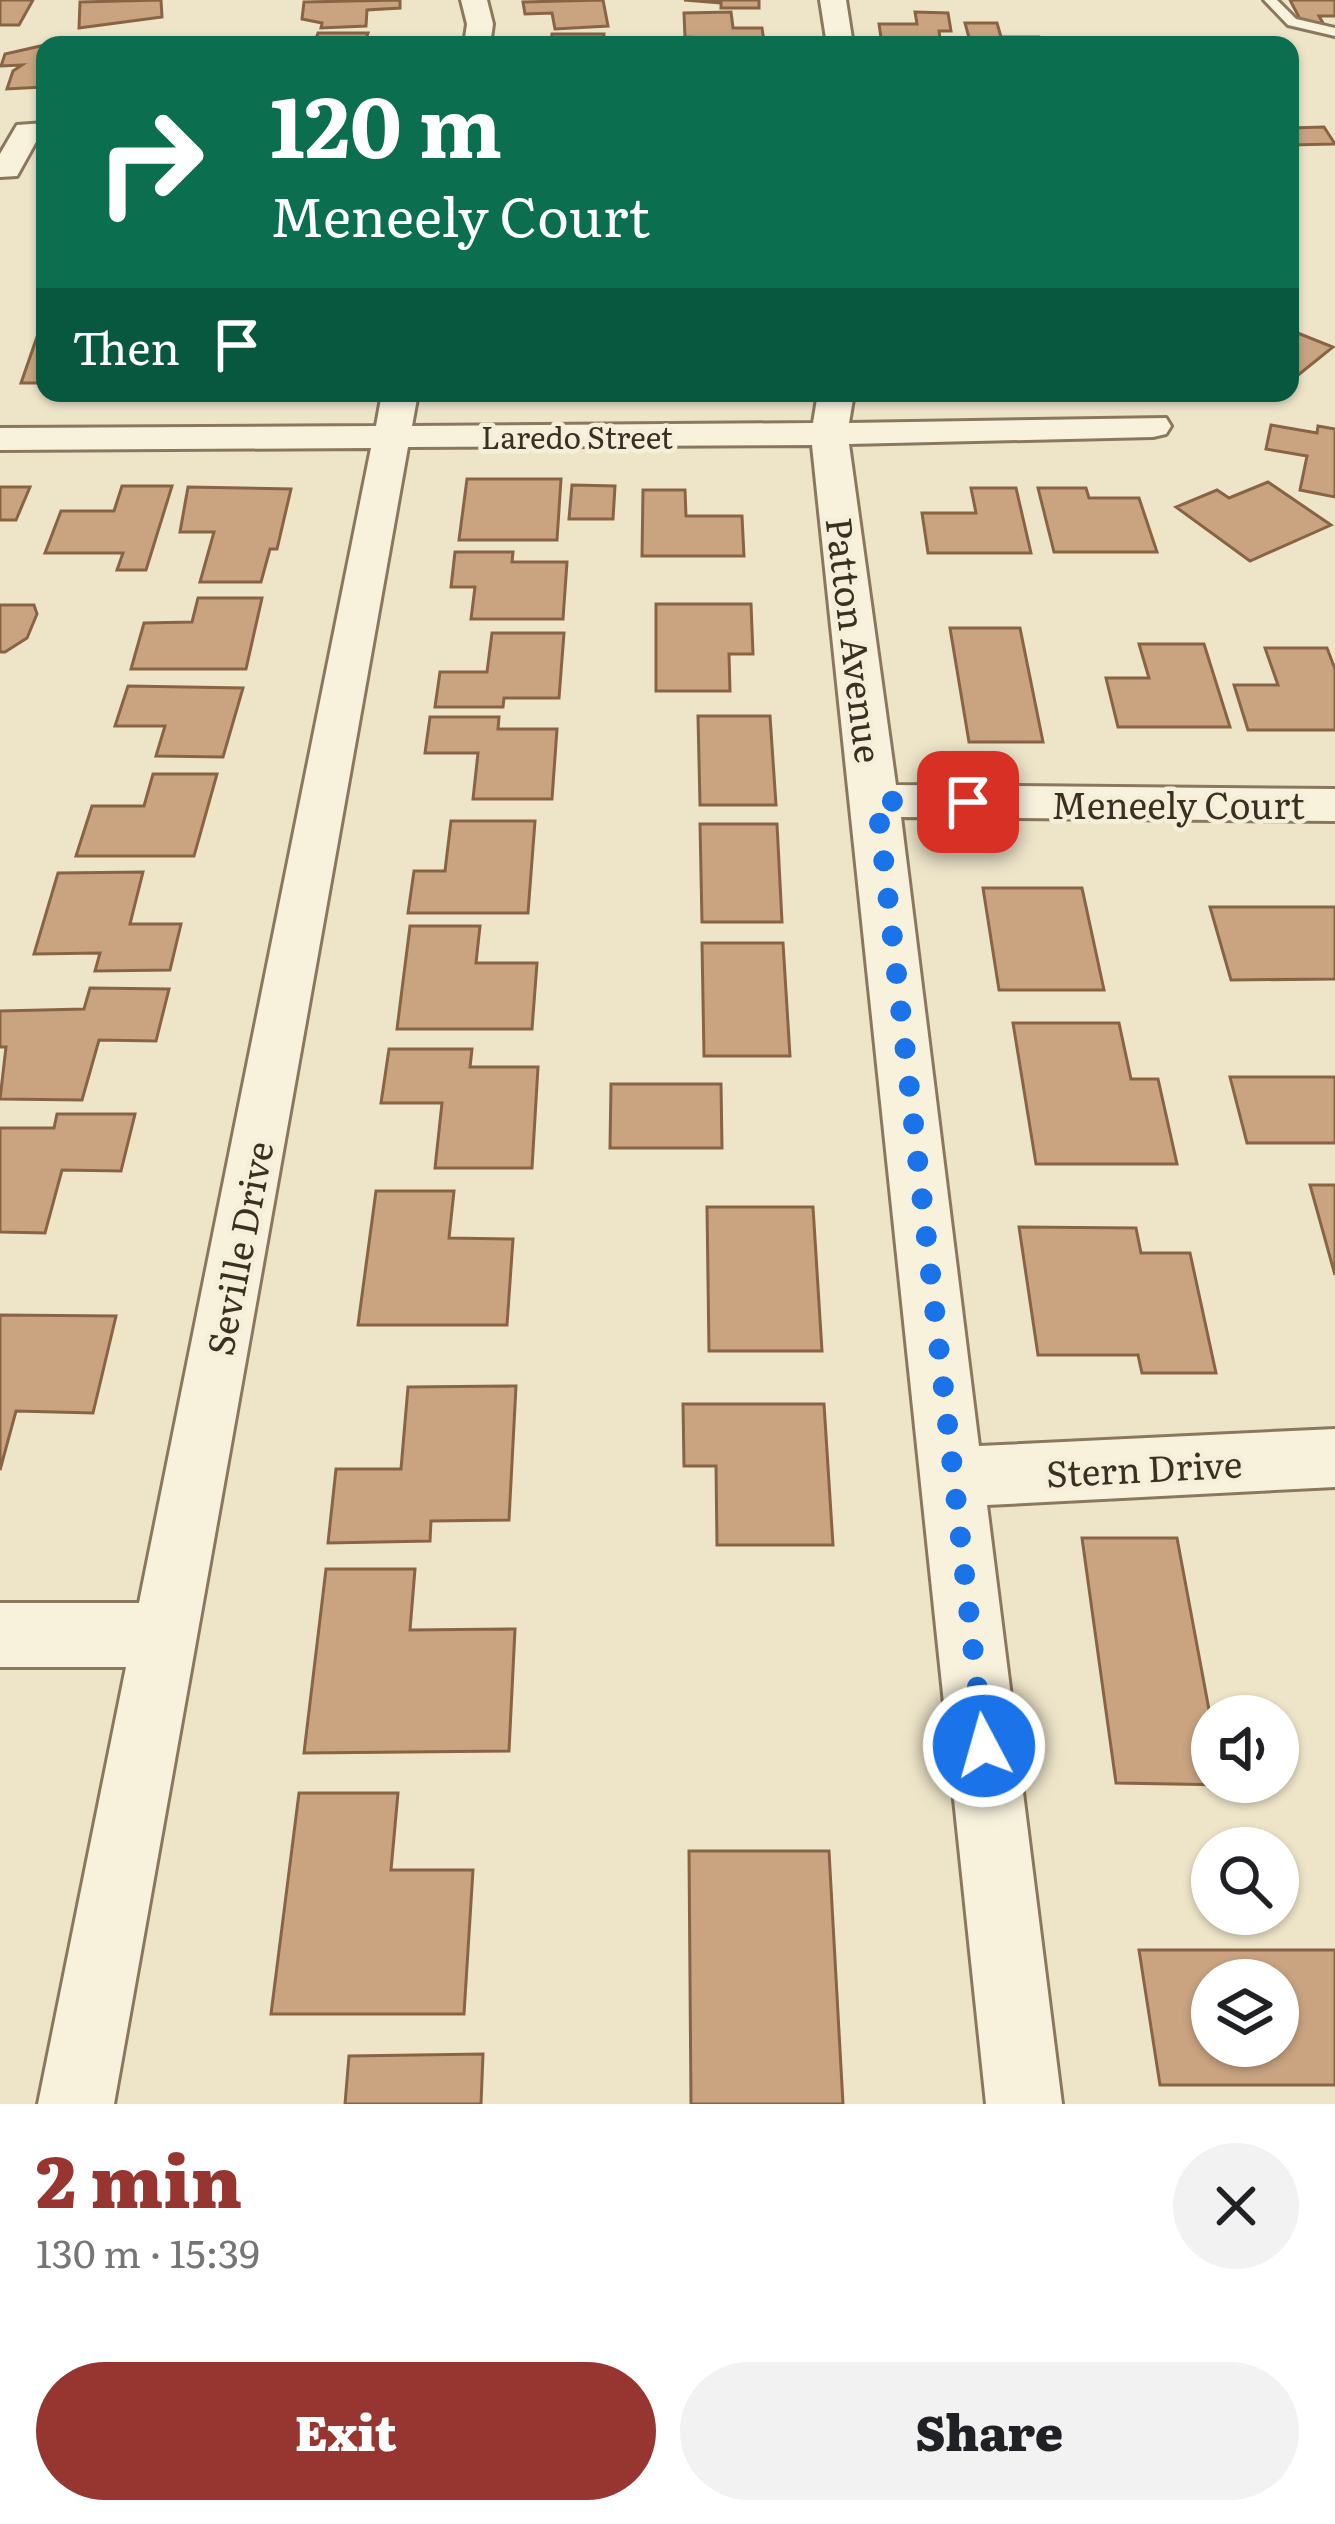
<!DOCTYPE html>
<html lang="en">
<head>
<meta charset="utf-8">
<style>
  :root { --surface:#fff; --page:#f2f2f2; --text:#202124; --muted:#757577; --accent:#973630 }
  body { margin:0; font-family:Literata,serif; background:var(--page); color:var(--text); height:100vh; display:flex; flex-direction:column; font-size:45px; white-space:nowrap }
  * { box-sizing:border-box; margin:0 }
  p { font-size:39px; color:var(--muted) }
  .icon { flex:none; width:66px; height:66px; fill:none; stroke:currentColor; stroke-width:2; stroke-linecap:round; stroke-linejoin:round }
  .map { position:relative; height:2104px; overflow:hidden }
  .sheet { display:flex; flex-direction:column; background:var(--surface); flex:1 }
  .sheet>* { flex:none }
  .hud { position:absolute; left:36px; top:36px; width:1263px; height:366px; border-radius:24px; box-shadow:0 3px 9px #0004; background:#0b6e4f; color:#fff; overflow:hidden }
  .fabs { position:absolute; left:1191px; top:1695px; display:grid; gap:24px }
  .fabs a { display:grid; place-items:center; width:108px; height:108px; border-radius:50%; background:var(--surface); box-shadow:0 3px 9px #0004; font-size:60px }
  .pin { position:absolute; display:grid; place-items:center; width:102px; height:102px; color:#fff; margin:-51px; border-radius:24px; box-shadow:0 6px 18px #0006 }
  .me { position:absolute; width:132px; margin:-66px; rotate:354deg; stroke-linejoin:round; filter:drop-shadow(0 0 9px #0008) }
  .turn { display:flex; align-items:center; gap:42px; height:252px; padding:0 36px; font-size:54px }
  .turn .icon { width:156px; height:156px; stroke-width:2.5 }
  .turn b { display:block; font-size:84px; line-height:102px }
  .then { display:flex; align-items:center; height:114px; padding:0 36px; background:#0003; gap:24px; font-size:45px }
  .round { display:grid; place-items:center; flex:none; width:126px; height:126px; border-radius:63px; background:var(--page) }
  .headline { display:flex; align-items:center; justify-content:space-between; height:204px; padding:0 36px }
  h1 { font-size:72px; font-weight:800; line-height:90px; color:var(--accent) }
  .cta { display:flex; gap:24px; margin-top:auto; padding:24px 36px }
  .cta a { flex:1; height:138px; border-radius:72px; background:var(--accent); color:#fff; font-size:48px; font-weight:800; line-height:138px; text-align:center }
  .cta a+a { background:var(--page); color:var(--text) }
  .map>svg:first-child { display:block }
  .building { fill:#caa481; stroke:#886445; stroke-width:3; fill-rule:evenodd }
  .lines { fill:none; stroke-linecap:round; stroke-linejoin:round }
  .service-casing { stroke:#8a785e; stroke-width:6 }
  .minor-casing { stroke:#8a785e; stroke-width:6 }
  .service { fill:#f8f2dd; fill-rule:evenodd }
  .minor { fill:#f8f2dd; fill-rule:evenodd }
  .route { stroke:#1a73e8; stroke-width:21; stroke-dasharray:0 37.8 }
  .labels { text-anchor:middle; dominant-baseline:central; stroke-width:9; stroke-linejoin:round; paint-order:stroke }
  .far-street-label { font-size:30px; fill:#3b2f21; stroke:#f5efd9 }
  .street-label { font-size:36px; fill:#3b2f21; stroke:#f5efd9 }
</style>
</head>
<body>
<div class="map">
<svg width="1335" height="2104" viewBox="0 0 1335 2104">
  <rect width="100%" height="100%" fill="#eee5c9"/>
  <path class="building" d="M0,0h33l-14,25h-19z
    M161,0l1,17 -83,11 1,-26z
    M400,0v8l-33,2 -1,16 -45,2 1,-5 -20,-4 2,-17z
    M603,0l5,26 -53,3 -3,-16 -27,1 -2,-12z
    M684,0h75v8h-38v-5z
    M1290,0h45v16h-16l4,7h-21z
    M731,12l2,16h29l2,14 -79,-5 -1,-24z
    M915,12l33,1 3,18h-12l2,14 -59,-1 -3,-20h38z
    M965,23h32l4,14h38l2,8h-70z
    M318,33h50l-4,12h-50z
    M552,34h52l-1,11h-52z
    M45,45l-2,42 -36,2 6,-18 9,-6 -21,1 4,-12z
    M1324,127l11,17 -45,1v-17z
    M1290,330l43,17 -41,33 -2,-1z
    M37,337l8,1v45h-24z
    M1271,425l46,8 1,-7 17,3v68l-35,-7 7,-34 -41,-7z
    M467,479h94l-4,61h-98z
    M1268,482l63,43 -81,36 -74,-54 41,-17 12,8z
    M572,485l43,1 -2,33h-44z
    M122,486h50l-26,84h-29l6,-17h-78l16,-42h53z
    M0,487h30l-14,33h-16z
    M188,487l103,2 -14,60h-7l-9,33h-61l14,-50h-34z
    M971,488h45l15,65h-103l-6,-40h54z
    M1038,488h48l3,10h50l18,54h-103z
    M643,490h42l1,26h56l2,40h-102z
    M455,552h58l-1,10h55l-4,57h-92l4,-32h-24z
    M198,598h64l-16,71h-115l13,-46 48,-1z
    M656,604h95l2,50h-24l1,37h-74z
    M0,605h34l3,9 -10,24 -22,14h-5z
    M950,628h70l23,114h-74z
    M492,633h72l-5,65h-55l-1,9h-68l5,-35h47z
    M1139,644h65l26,83h-112l-12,-49h43z
    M1265,648h62l8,21v61h-87l-14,-45h44z
    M128,686l115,2 -20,69 -67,-1 9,-30h-50z
    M698,716h72l6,89h-76z
    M430,717h69l-1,12h59l-5,70h-79l5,-46h-53z
    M153,774h64l-23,82h-118l16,-50h52z
    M451,821h84l-7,92h-120l6,-42h31z
    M700,824h77l5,98h-80z
    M143,872l-13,52h51l-11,46 -75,1 5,-18 -66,1 24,-81z
    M983,888h99l22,102h-105z
    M1210,907h125v72l-104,1z
    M410,926h70l-4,37h61l-5,66h-135z
    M702,943h81l7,113h-86z
    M90,988l79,1 -13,52 -57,-1 -17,60 -82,-1 6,-52h-6v-36l84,-2z
    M1013,1023h106l12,56h27l19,85h-141z
    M389,1049h83l-2,18h68l-6,101h-97l7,-65h-61z
    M1230,1077h105v66h-88z
    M611,1084h110l1,64h-112z
    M57,1114h78l-14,57 -59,-1 -17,63 -45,-1v-104h54z
    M1310,1185h25v90z
    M376,1191h78l-5,47 64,1 -6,86h-149z
    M707,1207h106l9,144h-113z
    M1019,1227l117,1 5,25h49l26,120h-74l-4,-18h-100z
    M0,1315l116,1 -23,97 -77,-2 -16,59z
    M516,1386l-7,134 -78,1 -1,20 -102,2 8,-74h65l7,-82z
    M683,1404h141l9,141h-116l-1,-79h-32z
    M1082,1538h95l33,177h46l-44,1v66l18,3 -114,-2z
    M326,1569h89l-5,61 105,-1 -6,122 -205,2z
    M299,1793h99l-7,77h82l-9,144h-193z
    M689,1851h140l14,253h-152z
    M1139,1950h196v135h-175zM1212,1980h66v66h-66z
    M483,2054l-2,50h-136l4,-48z"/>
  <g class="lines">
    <defs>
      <path id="service" d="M1264,0h13l19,19 39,9v8l-47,-11z"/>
      <path id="minor" d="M461,0h26l6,24 -3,21h-26l3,-21z
        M820,0h26l7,45h-26z
        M45,123v18l-8,-1 -20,36 -17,1v-23l17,-29z
        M382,393h36l-6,33 401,-3 5,-30h36l-5,30 317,-5 5,8 -5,8 -13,3 -304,7 47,341 439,4v32l-434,-4 78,629 356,-17v58l-348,18 75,599h-76l-174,-1659 -404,2 -294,1657h-76l88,-437h-126v-64h139l232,-1155 -371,2v-22l376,-2z"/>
    </defs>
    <use href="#service" class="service-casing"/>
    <use href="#minor" class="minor-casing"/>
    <use href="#service" class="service"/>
    <use href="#minor" class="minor"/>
  </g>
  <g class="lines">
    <path class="route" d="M968,802l-91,-1 107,945"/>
  </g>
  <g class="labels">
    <g class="far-street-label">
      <text x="577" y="436">Laredo Street</text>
    </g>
    <g class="street-label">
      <text transform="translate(856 640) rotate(83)">Patton Avenue</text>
      <text x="1178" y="803">Meneely Court</text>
      <text transform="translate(238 1248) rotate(-79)">Seville Drive</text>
      <text transform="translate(1144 1467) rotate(-3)">Stern Drive</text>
    </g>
  </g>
</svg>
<div class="fabs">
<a><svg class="icon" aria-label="sound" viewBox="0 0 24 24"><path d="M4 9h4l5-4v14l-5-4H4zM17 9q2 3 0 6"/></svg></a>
<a><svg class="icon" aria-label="search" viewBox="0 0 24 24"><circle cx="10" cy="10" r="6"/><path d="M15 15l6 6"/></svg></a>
<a><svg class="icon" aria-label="layers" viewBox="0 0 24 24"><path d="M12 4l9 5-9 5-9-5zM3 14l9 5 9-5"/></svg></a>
</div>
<div class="pin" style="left:968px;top:802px;background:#d93025"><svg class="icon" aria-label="arrive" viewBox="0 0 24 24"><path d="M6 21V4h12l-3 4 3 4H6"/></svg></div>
<svg class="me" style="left:984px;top:1746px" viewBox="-20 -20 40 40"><circle r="17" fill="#1a73e8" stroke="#fff" stroke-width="3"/><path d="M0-11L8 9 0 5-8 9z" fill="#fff"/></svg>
<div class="hud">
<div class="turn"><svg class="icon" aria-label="right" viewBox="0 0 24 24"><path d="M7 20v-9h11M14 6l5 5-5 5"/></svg><div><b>120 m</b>Meneely Court</div></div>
<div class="then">Then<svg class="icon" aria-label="arrive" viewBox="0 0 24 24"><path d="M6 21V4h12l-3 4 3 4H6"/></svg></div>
</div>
</div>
<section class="sheet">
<div class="headline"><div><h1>2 min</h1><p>130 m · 15:39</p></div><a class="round"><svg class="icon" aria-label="close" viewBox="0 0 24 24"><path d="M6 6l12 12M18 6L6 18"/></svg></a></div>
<div class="cta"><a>Exit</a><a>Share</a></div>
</section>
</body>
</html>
